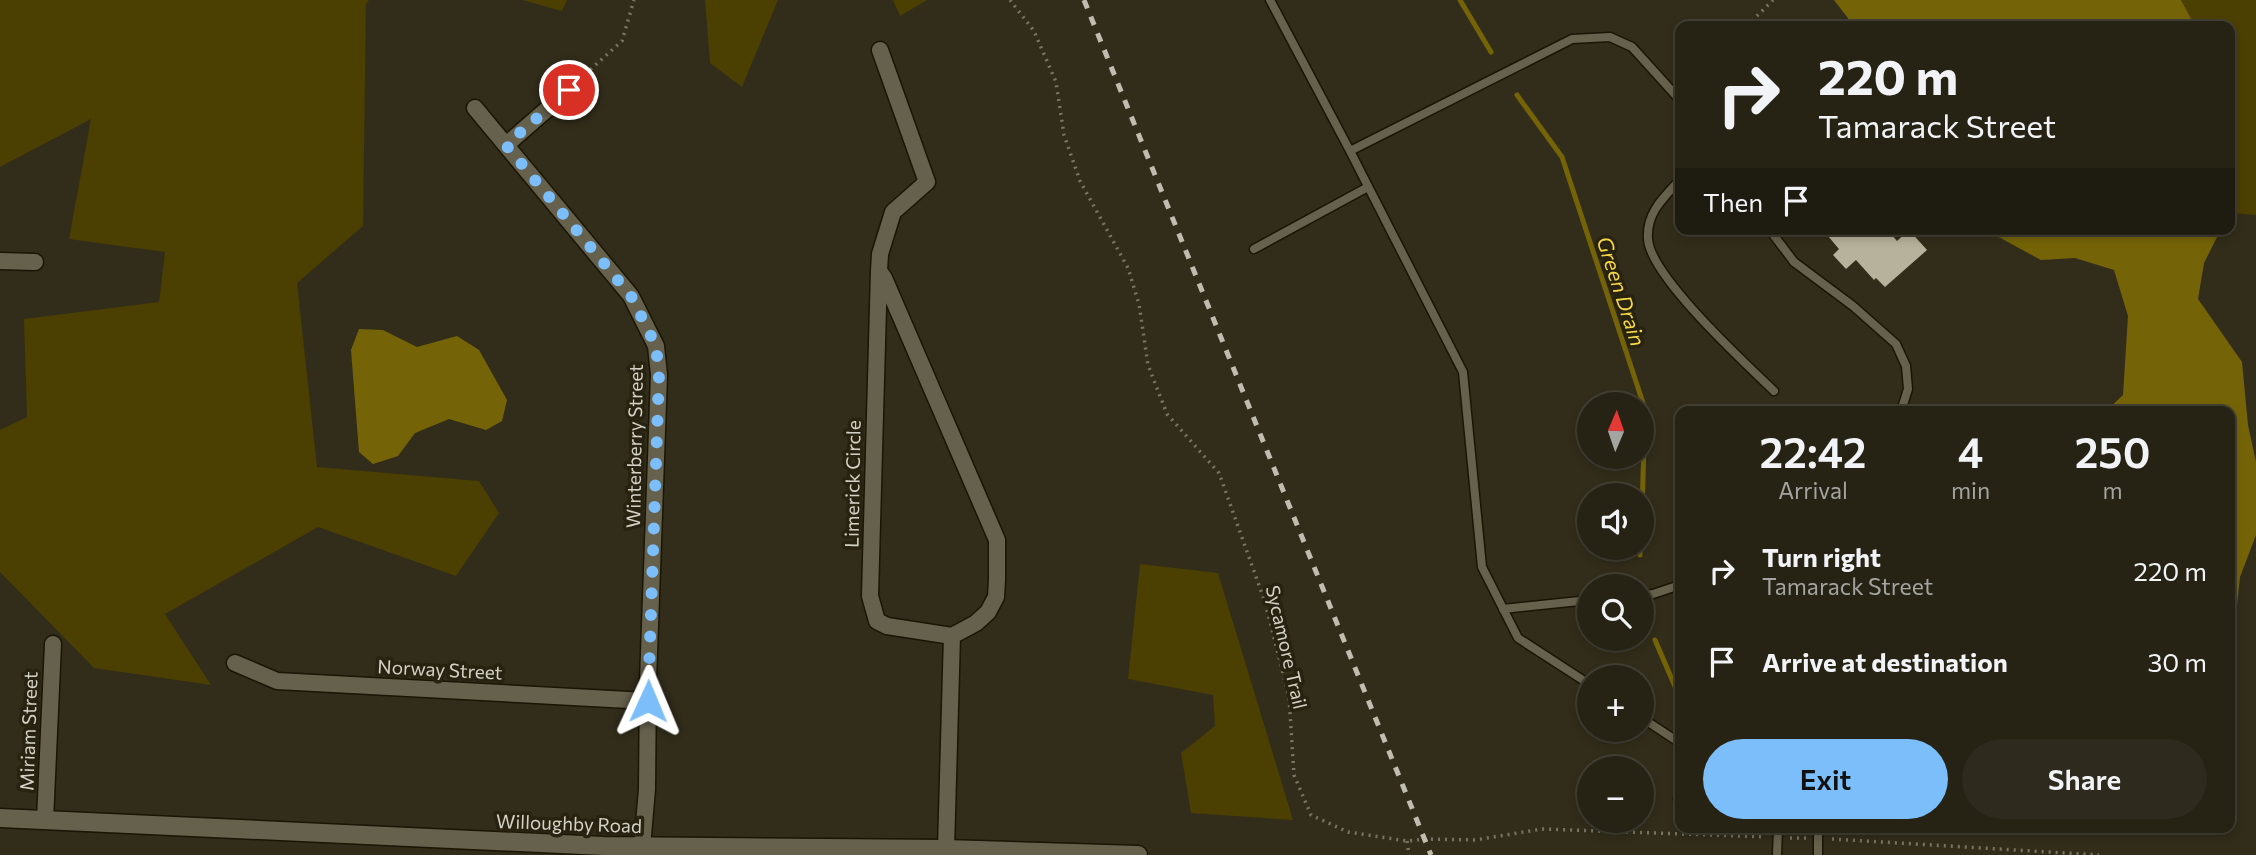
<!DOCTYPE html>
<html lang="en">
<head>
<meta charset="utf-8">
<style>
  :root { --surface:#262214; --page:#2e2a1d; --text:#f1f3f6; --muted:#a4a4a0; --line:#423f34; --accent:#7cbef9 }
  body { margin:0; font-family:Commissioner,sans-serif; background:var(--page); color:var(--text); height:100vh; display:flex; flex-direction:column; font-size:26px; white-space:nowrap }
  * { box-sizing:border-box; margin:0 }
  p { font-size:23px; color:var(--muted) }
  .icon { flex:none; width:38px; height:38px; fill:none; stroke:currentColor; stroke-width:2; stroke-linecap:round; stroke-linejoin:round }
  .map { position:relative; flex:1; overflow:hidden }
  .sheet { position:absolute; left:1675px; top:406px; width:560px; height:427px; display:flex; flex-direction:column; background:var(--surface); border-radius:14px; box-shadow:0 4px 10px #0003,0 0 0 2px var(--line) }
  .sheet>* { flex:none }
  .guide { position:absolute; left:1675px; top:21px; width:560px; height:214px; border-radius:14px; box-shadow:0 4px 10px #0003,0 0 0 2px var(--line); background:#262214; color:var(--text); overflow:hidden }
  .needle { width:46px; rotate:2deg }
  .buttons { position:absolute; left:1577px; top:392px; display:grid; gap:14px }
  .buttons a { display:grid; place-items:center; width:77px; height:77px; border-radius:50%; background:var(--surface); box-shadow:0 4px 10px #0003,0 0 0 2px var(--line); font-size:35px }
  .pin { position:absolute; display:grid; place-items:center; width:60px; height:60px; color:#fff; margin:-30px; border:4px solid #fff; border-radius:50%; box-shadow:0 2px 7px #0007 }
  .me { position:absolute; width:77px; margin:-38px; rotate:1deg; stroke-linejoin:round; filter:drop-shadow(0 0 5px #0008) }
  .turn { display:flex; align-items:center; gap:24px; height:147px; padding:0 28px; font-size:32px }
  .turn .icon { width:91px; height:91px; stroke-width:2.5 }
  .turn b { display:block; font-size:49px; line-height:60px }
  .then { display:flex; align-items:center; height:66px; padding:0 28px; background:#0003; gap:14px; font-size:26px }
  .eta { display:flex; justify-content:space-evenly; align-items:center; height:119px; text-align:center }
  .eta b { font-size:42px; font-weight:600; line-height:49px }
  .cta { display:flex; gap:14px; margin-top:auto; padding:14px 28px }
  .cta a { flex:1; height:80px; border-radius:42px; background:var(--accent); color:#111; font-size:28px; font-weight:600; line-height:80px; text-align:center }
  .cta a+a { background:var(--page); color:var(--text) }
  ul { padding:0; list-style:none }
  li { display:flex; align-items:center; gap:21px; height:91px; padding:0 28px }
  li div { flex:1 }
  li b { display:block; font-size:26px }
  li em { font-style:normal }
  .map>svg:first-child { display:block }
  .green { fill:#4b3f02 }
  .water { fill:#756407 }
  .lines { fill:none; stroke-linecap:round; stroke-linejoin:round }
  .stream { stroke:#756407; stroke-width:5 }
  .building { fill:#b7b29b }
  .service-casing { stroke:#1a1504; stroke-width:11 }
  .minor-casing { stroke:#1a1504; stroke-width:19 }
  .tertiary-casing { stroke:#1a1504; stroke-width:21 }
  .path { stroke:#787565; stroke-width:3.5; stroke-dasharray:2 5; stroke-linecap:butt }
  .service { stroke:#66614c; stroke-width:8 }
  .minor { stroke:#66614c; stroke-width:16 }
  .tertiary { stroke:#66614c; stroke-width:18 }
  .rail { stroke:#c0bdb0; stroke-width:5; stroke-dasharray:9 9; stroke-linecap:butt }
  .route { stroke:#7cbef9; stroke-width:12; stroke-dasharray:0 21.6 }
  .labels { text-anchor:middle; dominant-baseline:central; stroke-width:7; stroke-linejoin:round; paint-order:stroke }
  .street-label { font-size:19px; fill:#d4d2c6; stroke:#282310 }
  .water-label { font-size:21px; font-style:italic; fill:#f6d74a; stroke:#282310 }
</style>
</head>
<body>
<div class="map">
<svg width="2256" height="855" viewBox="0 0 2256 855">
  <rect width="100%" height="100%" fill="#322d1a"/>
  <path class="green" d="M0,0h369l-3,4 -3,222 -66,57 20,184 162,14 20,32 -43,63 -138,-49 -153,87 46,71 -117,-17 -94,-96v-142l27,-13 -3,-98 135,-17 6,-50 -96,-13 22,-120 -91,48z
    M522,0h45l-5,11z
    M705,0h73l-36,87 -32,-24z
    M893,0h34l-27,16z
    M2181,0h75v215l-26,-2 6,-110 -6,-12v-65h-35z
    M1140,564l78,9 75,247 -102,-7 -10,-60 34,-27 -2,-31 -85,-16z"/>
  <path class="water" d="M1834,0h347l14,26h-341z
    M2230,91l6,12 -6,95z
    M1988,229h233l-17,34 -6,36 44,63 6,63 8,37v73l-16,42 -10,94v-260h-124l17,-16 5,-79 -14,-46 -39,-12 -34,2 -48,-26z
    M359,329l24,1 34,17 40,-11 22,14 28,50 -5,21 -16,9 -37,-11 -34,14 -17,23 -25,8 -14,-12 -8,-102z"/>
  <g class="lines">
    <path class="stream" d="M1460,0l31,52
      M1517,95l45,62 83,252 -3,103
      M1640,555v-7
      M1655,640l25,58"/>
  </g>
  <path class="building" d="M1836,229h51l10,12 12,-11 18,20 -42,37 -9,-9 -2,2 -18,-20 -10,9 -13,-14 6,-6 -11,-13z"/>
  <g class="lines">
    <defs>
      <path id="service" d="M1270,0l80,151
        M1680,180c-16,17 -34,33 -32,59 2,37 97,124 126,152
        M1769,229l25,33 59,44 43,38 10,22 2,23 -7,22
        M1254,249l114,-62
        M1642,595l11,-1 27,-9
        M1503,609l86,-9
        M1589,684l-71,-46 -36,-71 -19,-195 -113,-221 222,-112 38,-2 22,10 48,53
        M1642,718l38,25
        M1678,799l2,-4
        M1777,855l1,-27
        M1818,855v-27"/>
      <path id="minor" d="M475,108l156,188 25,50 3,29 -11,306 -1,108 -5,58
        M506,145l63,-55
        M0,261l35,1
        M879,271l5,7 113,262v40l-1,17 -8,15 -12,11 -24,13 -65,-10 -10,-5 -7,-25 9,-325 1,-17 13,-42 34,-30 -47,-132
        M235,663l42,18 370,20
        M45,820l8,-176
        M946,849l6,-213"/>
      <path id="tertiary" d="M0,818l604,28 342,3 192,6"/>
    </defs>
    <use href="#service" class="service-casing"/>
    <use href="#minor" class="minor-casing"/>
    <use href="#tertiary" class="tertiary-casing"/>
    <path class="path" d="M1010,0l24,31 22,51 8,53 16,46 48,87 11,36 9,61 19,49 52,59 46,129 24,95 5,78 17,40 37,17 59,9 18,-2 50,1 67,-11 223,8
      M1747,26l26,-26
      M580,79l42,-38 12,-41
      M1790,838h16
      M1832,839l267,16
      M1407,841l2,14"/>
    <use href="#service" class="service"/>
    <use href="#minor" class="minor"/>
    <use href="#tertiary" class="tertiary"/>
    <path class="rail" d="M1084,0l347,855"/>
  </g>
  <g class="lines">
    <path class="route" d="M569,90l-63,55 125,151 25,50 3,29 -11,326"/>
  </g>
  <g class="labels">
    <g class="street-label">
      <text transform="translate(634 446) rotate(-89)">Winterberry Street</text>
      <text transform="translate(852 484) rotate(-89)">Limerick Circle</text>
      <text transform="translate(1287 647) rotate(77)">Sycamore Trail</text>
      <text transform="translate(440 669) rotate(3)">Norway Street</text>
      <text transform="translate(28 731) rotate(-88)">Miriam Street</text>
      <text transform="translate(569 823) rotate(2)">Willoughby Road</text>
    </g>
    <g class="water-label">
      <text transform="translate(1622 291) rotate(72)">Green Drain</text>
    </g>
  </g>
</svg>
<div class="buttons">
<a><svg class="needle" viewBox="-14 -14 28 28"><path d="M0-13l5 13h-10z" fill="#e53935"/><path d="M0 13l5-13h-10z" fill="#a4a4a0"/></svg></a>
<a><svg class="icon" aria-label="sound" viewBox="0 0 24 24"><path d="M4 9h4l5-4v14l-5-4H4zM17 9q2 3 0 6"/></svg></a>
<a><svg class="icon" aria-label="search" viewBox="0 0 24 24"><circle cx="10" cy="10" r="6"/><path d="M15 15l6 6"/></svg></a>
<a>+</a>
<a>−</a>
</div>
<div class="pin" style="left:569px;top:90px;background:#d93025"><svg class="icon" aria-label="arrive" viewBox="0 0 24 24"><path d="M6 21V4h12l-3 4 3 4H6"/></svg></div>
<svg class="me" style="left:648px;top:701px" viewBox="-20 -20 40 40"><path d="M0-17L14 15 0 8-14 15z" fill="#7cbef9" stroke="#fff" stroke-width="4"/></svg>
<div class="guide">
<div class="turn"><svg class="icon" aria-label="right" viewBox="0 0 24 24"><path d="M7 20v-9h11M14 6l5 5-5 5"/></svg><div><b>220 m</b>Tamarack Street</div></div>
<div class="then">Then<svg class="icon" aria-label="arrive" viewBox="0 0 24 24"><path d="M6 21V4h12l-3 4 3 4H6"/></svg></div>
</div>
<section class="sheet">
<div class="eta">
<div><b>22:42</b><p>Arrival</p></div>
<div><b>4</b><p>min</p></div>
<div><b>250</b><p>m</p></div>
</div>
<ul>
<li><svg class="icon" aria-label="right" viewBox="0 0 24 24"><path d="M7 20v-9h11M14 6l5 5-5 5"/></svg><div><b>Turn right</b><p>Tamarack Street</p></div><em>220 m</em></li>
<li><svg class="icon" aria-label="arrive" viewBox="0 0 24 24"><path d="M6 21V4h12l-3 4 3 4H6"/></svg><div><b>Arrive at destination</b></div><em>30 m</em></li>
</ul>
<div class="cta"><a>Exit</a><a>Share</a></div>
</section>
</div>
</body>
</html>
